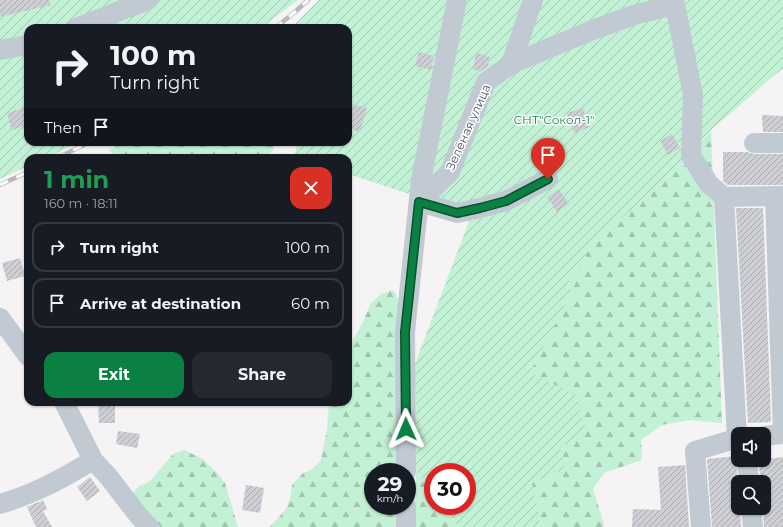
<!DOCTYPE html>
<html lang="en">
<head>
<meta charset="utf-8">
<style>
  :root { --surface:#171b24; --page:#242831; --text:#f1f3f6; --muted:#9ea1a6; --line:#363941; --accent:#0b8043 }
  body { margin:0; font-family:Montserrat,sans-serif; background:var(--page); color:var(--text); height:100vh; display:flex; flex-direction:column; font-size:15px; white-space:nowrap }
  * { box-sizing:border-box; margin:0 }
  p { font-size:13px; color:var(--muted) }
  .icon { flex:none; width:22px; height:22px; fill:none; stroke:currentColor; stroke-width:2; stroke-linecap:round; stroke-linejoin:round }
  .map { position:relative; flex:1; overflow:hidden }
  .side { position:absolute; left:24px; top:154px; width:328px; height:252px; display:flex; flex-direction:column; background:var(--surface); border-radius:12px; box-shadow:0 1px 3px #0004 }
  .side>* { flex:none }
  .top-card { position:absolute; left:24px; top:24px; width:328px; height:122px; border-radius:12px; box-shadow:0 1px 3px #0004; background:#171b24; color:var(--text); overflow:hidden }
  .buttons { position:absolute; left:731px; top:427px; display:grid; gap:8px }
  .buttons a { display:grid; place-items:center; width:40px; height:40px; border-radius:8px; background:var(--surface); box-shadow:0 1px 3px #0004; font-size:20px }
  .speed { position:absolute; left:364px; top:463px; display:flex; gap:8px; font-size:20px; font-weight:700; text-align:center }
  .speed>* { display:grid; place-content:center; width:52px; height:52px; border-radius:50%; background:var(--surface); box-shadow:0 1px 3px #0004; line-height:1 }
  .speed small { font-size:10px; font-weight:400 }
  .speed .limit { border:6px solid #d22; background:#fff; color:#111 }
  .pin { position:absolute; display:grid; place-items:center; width:34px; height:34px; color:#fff; margin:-41px -17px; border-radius:50% 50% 50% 0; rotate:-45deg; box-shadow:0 0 4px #0007 }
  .pin .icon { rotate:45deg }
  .me { position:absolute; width:44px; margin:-22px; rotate:359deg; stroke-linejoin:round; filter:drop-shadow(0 0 3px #0008) }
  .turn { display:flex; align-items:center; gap:14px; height:84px; padding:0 20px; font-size:18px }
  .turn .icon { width:52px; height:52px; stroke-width:2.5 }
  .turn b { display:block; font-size:28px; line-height:34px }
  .then { display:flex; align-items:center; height:38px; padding:0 20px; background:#0003; gap:8px; font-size:15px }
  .round { display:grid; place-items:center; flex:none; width:42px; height:42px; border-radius:12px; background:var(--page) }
  .summary { display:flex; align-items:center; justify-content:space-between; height:68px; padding:0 20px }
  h1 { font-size:24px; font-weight:700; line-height:30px; color:#1e9e55 }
  .cta { display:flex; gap:8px; margin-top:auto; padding:8px 20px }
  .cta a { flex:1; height:46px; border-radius:12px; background:var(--accent); color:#fff; font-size:16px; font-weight:700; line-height:46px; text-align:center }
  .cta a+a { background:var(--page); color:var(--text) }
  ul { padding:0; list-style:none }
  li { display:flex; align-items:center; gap:12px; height:50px; margin:0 8px 6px; padding:0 12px; border:2px solid var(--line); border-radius:12px }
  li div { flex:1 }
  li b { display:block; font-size:15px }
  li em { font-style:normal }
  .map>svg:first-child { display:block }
  .forest { fill:url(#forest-firs) }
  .garden { fill:url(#garden-furrows) }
  .building { fill:url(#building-hatch) }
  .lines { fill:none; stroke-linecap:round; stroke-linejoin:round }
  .minor { stroke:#c1cad2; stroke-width:20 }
  .rail-casing { stroke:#b5b8bd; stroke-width:4.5 }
  .rail { stroke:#fff; stroke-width:3; stroke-dasharray:9; stroke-linecap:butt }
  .route-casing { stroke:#07532c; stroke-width:10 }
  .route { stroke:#0b8043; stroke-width:7 }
  .labels { text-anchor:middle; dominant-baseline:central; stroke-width:3; stroke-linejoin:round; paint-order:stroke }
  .park-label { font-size:12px; fill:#17864f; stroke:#fff }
  .street-label { font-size:12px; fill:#4a5661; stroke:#fff }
</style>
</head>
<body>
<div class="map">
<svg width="783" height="527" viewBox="0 0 783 527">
  <defs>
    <pattern id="forest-firs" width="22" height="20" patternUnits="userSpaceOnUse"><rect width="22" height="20" fill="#c3f1d5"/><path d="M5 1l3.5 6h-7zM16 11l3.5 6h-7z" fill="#a0c6b0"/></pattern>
    <pattern id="garden-furrows" width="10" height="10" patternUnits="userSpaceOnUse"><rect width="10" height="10" fill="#c3f1d5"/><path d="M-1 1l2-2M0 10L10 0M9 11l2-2" fill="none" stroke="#a0c6b0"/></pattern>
    <pattern id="building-hatch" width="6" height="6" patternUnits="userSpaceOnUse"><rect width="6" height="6" fill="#cdcfd5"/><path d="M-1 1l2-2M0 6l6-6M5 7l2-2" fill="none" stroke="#a8abb0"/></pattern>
  </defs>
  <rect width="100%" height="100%" fill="#f5f3f3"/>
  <path class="forest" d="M711,131l11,292 -32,-3 -28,5 -21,15 1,20 -38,13 -11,16 11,35 -1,3h-62l-10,-44 33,-13 -34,-98 41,-78 -2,-18 7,-8 11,-6 -2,-8 12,-15 62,-53z
    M124,142h152v1l-6,12 -3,3h-150l-8,-8z
    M393,290l3,4 4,17 -1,161h-26v34h26l-1,21h-128l16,-18 4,-10 2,-14 11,-12 10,-4 8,-9 6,-31 2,-27h19v-46l6,-18 7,-12 10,-23 10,-9z
    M184,450l19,9 15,15 7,9 13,44h-78l-32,-30 12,-11 10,-5 23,-27z
    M416,472l17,23v11h9l16,21h-43z"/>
  <path class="garden" d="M0,0h298l-37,28h-233v114h52l-34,16h-18v8l-28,13z
    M319,0h464v68l-72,62 -52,56 -62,53 -12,15 2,8 -11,6 -7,8 2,18 -41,78 47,24 10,37 -27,14 4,23 -32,13 9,44h-83l-16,-21h25v-34h-34v23l-17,-23 -1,-108 59,-156 -68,-15 -58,-19v-16h-49l-5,-2 4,-14h50v-114h-57z"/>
  <path class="building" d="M0,0h50v5l-50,12z
    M419,52l15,4 -3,14 -16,-4z
    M476,53l14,4 -2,9 -7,5 -8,-2z
    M348,103l19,5 -7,24 -12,-4z
    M24,108l4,17 -16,5 -5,-17z
    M583,108l7,19 -16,6 -7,-20z
    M762,115l21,1v16h-20z
    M672,134l8,14 -12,7 -8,-14z
    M723,152h24l7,2h29v31h-55l-5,-4z
    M559,189l10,15 -12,8 -10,-15z
    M736,208h27l8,214 -23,1z
    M20,258l5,18 -18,5 -5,-18z
    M98,402h17v21h-16z
    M118,431l22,3 -3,14 -21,-4z
    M736,456v5l2,23v24h2l1,19h-29l-5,-68z
    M783,457v70h-19l-1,-19h1v-26h-4l-1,-22z
    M685,465l4,62h-57l1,-18 28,1 -3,-43z
    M90,477l10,14 -13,10 -10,-14z
    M246,485l18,3 -4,25 -18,-3z
    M43,500l4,9 -4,2 9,16h-16l-9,-20z"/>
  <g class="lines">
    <path class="minor" d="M674,0l19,95 -2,61 18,28 15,13
      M76,28l72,-28
      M0,50l28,-5
      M511,64l84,-35 42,-15 38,-9
      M754,143h29
      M419,202l31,-30 36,-90 25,-18 22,-64
      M419,202l38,11 23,-5 26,-7 42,-22
      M0,318l28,38
      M64,402l29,58 15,16 30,39 11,12
      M764,436l19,-2 -8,-238
      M738,440l-1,-2 -13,-241 59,-1
      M747,460l2,22
      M406,472l-1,-140 16,-152 36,-180
      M0,504c34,-10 62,-25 93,-44
      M751,508l2,19
      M406,527v-21
      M701,527l-6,-76 43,-13"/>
    <defs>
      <path id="rail" d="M275,28l20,-16 13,-12
        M57,158l33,-16
        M0,185l28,-13"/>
    </defs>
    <use href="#rail" class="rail-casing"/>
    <use href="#rail" class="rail"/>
  </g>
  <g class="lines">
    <defs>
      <path id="route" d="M406,429l-1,-97 14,-130 38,11 23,-5 26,-7 42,-22"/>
    </defs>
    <use href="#route" class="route-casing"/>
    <use href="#route" class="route"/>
  </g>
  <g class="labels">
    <g class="park-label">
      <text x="554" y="119">СНТ"Сокол-1"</text>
    </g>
    <g class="street-label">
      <text transform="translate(468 127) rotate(-66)">Зелёная улица</text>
    </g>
  </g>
</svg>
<div class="buttons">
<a><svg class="icon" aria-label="sound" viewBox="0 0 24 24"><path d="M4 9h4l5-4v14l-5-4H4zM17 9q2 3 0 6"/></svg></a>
<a><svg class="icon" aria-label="search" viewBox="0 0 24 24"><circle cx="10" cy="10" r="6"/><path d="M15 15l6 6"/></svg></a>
</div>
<div class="speed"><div>29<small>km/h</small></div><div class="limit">30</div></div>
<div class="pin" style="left:548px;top:179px;background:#d93025"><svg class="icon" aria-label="arrive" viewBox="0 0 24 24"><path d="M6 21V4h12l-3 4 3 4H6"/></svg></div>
<svg class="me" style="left:406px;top:429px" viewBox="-20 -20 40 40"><path d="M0-17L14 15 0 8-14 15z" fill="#0b8043" stroke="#fff" stroke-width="4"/></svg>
<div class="top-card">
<div class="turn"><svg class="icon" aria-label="right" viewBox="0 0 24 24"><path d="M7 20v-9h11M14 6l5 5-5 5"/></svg><div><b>100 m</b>Turn right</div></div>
<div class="then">Then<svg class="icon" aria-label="arrive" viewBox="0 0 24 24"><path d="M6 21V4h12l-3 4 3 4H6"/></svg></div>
</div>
<section class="side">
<div class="summary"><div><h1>1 min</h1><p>160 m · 18:11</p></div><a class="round" style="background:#d93025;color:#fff"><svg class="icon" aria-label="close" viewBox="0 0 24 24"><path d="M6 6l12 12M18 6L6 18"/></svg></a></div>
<ul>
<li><svg class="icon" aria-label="right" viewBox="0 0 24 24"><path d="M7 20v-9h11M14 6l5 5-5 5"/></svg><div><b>Turn right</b></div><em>100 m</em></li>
<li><svg class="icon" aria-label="arrive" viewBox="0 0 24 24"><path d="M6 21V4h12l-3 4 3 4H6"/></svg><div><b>Arrive at destination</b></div><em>60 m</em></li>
</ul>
<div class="cta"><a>Exit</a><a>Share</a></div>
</section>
</div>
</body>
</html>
